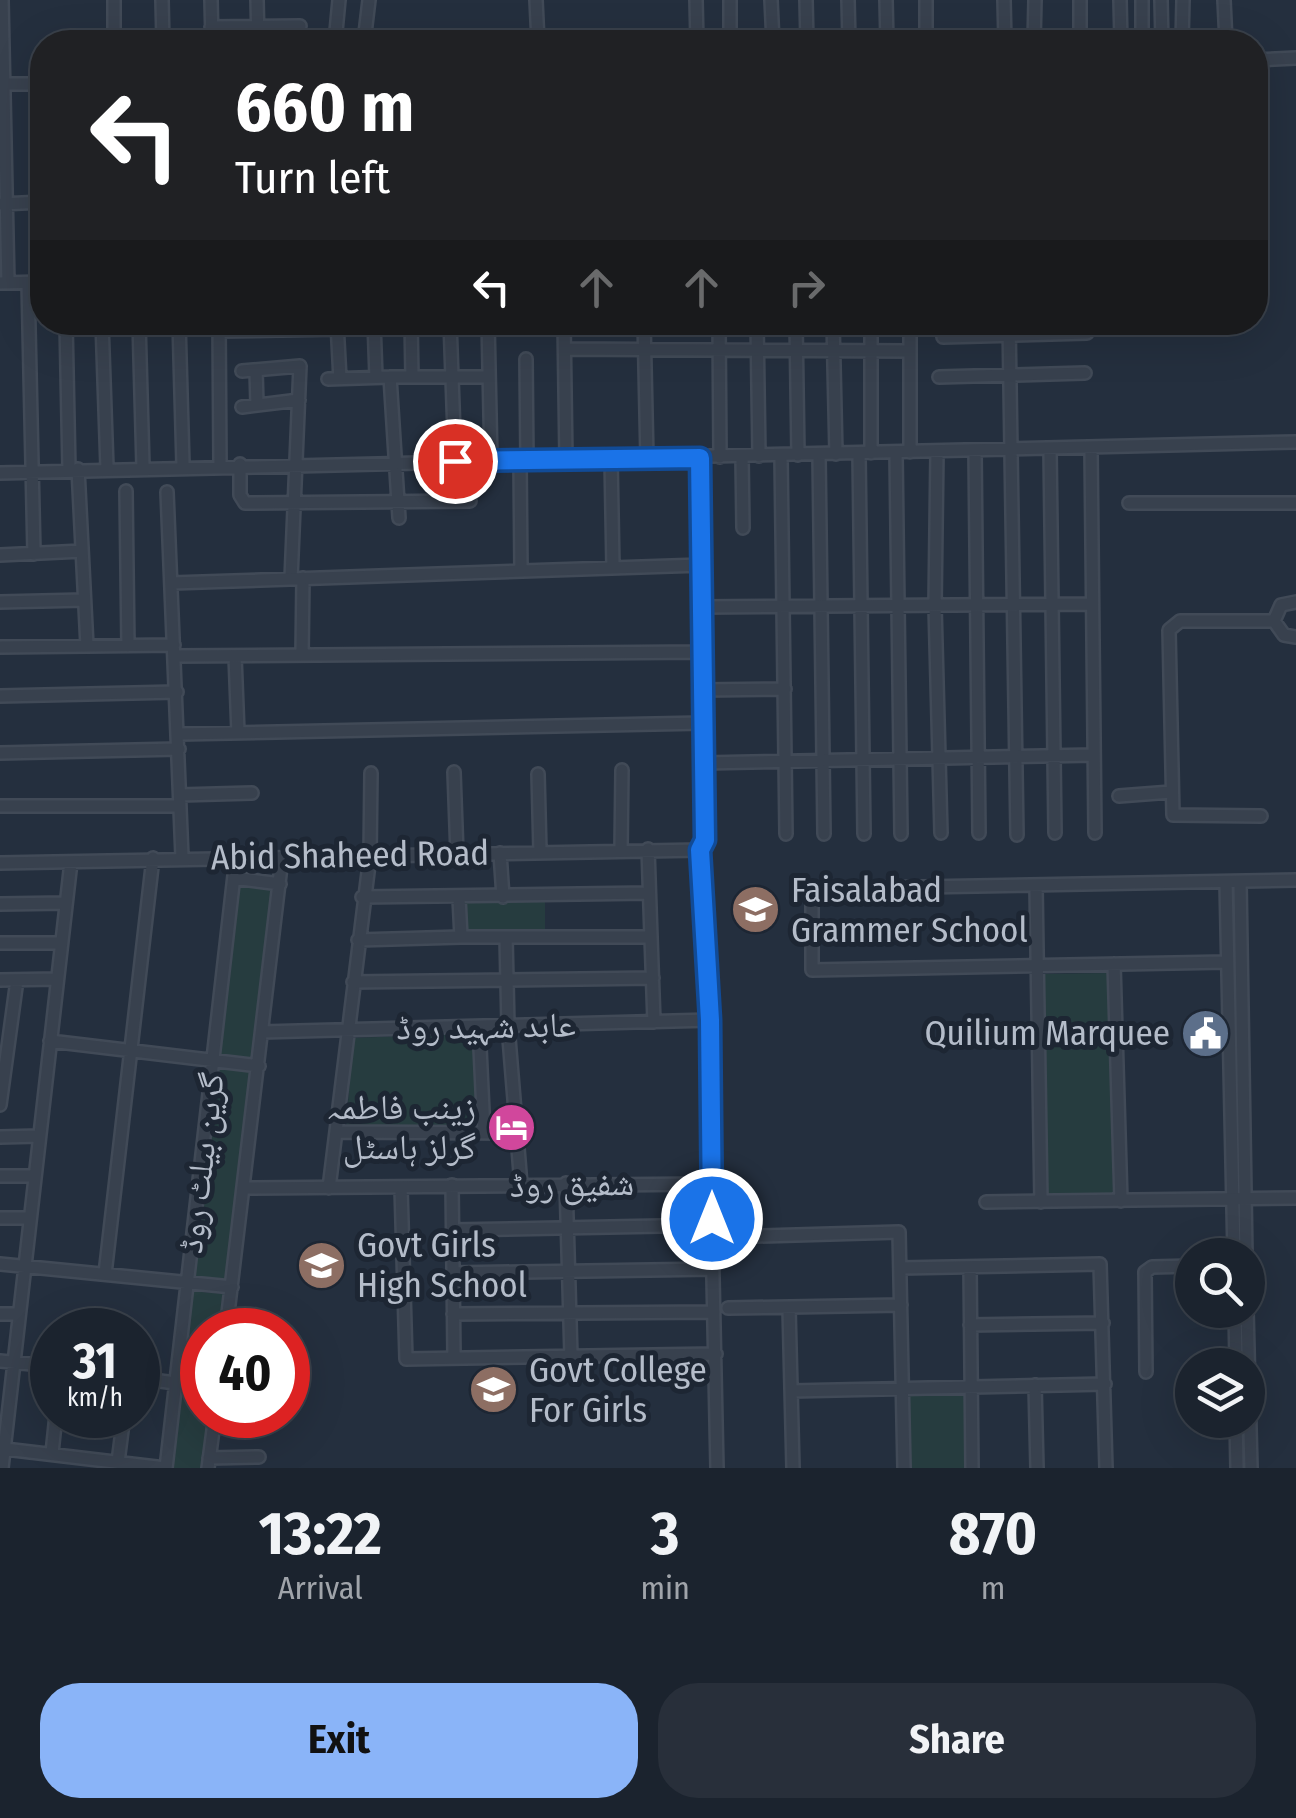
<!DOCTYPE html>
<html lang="en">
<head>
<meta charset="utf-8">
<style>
  :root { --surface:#1b232e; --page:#282f3a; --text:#f1f3f6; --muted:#a0a4aa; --line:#39404a; --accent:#8ab4f8 }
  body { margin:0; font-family:"Fira Sans Condensed","Noto Naskh Arabic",sans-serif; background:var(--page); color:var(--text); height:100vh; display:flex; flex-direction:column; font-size:38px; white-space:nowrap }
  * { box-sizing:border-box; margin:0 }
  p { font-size:32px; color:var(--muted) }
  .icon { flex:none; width:55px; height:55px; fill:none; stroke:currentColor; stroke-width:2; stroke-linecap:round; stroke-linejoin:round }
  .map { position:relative; height:1468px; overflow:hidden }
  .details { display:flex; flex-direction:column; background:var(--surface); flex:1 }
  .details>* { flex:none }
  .hud { position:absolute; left:30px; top:30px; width:1238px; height:305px; border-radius:40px; box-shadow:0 10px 40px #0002,0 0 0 2px var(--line); background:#202124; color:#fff; overflow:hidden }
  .fabs { position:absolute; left:1175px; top:1238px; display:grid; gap:20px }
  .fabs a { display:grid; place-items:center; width:90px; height:90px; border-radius:50%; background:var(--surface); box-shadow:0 10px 40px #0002,0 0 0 2px var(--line); font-size:50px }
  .speed { position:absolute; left:30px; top:1308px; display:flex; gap:20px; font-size:50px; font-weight:700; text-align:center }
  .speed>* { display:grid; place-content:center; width:130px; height:130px; border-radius:50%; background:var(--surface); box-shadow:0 10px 40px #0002,0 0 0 2px var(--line); line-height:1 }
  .speed small { font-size:25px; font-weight:400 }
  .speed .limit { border:15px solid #d22; background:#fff; color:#111 }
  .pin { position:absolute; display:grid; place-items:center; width:85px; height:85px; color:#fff; margin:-42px; border:5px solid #fff; border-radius:50%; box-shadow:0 2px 10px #0007 }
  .me { position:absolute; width:110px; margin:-55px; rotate:0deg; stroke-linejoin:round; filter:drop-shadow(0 0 8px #0008) }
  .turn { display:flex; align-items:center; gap:35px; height:210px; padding:0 40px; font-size:45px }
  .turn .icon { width:130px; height:130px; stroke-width:2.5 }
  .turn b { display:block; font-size:70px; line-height:85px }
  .lanes { display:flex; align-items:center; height:95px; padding:0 40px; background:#0003; justify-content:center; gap:50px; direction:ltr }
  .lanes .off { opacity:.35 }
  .eta { display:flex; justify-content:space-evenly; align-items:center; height:170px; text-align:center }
  .eta b { font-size:60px; font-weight:700; line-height:70px }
  .primary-button { display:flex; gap:20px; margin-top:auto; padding:20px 40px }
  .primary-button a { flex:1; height:115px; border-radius:40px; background:var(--accent); color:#111; font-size:40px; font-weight:700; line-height:115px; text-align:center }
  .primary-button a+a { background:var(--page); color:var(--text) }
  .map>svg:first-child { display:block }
  .green { fill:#263c3f }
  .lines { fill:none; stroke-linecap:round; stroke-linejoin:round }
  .minor-casing { stroke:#414a57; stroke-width:16 }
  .minor { stroke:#38414e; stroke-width:11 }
  .route-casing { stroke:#114b97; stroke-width:25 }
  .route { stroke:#1a73e8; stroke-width:18 }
  .labels { text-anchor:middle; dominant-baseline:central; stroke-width:10; stroke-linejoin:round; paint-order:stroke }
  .street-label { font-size:35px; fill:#b4bcc9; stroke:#1d2633 }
  .poi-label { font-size:35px; fill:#b4bcc9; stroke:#1d2633; text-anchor:start }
</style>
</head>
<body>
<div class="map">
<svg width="1296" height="1468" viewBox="0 0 1296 1468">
  <rect width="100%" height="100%" fill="#242f3e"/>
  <path class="green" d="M238,885l35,3 -20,173 -37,-4z
    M463,902h82v30l-81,2z
    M1109,973l4,221h-68l-4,-220z
    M475,1033l5,97 -134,-1 7,-91z
    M217,1065l35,5 -23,212 -35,-2z
    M189,1291l38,3 -4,36h-21v85h7l-6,53h-32z
    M967,1391l1,77h-57l-2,-75z"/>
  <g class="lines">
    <defs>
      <path id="minor" d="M2,0l6,283
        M114,0v42
        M162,0l1,42
        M211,0l1,42
        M257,0l1,42
        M536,0l2,42
        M696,0l1,42
        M730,0v42
        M771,0l2,42
        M806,0l1,42
        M848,0l1,42
        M886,0l1,42
        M926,0v42
        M1004,0l1,42
        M1080,0v42
        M1120,0l1,42
        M1142,0v42
        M1161,0l1,42
        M1224,0l2,42
        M211,27l89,-1
        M335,42l4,-42
        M364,42l5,-42
        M1034,42l1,-42
        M1182,42l1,-42
        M1255,60l41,-2
        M0,84h42
        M40,84l2,177
        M2,204l40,-2
        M0,283l42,-1
        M28,283l6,271
        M66,322l3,148
        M102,322l5,146
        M139,322l4,145
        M179,322l4,143
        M219,322l1,143
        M374,322l2,55
        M450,322l5,139
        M488,322l3,139
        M564,322l2,138
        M644,322l3,137
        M660,322l35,1
        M719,322l1,135
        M757,322l2,134
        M796,322l2,133
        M833,322l3,132
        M1009,322l8,513
        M337,323l3,56
        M595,326l49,1
        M220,331l117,-2
        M943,337l144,-4
        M565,349l345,2
        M526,359l1,102
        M256,370l1,35
        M242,371l58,-5 -9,213
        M412,377h77
        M939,377l146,-4
        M328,379l62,-2
        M242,407l57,-7
        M1091,448l4,385
        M1050,449l5,384
        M975,451l4,382
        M910,452v-130
        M937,452l-2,154 6,227
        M871,453v-131
        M896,453l5,381
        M859,454l5,380
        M819,455l5,379
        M781,456l5,378
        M742,457l1,71
        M611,459l2,109
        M520,461l1,110
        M240,464v31l5,8 225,-2
        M78,469l9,177
        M0,473l1296,-31
        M126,491l2,155
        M167,492l15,365
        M1129,503h167
        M399,518l-9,-141h22l-1,-55
        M0,555l82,-4
        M172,583l529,-18
        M0,602l84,-2
        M1296,602l-15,3 -7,16 10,14 12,2
        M701,607l391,-3
        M0,647l174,-2
        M302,655l1,-77
        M175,656l527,-4
        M235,656l3,77
        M703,690l82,-1
        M0,696l177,-4
        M179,734l524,-11
        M0,753l179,-4
        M704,763l390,-8
        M454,772l3,82
        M538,774l2,78
        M180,795l72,-2
        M1119,796l52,-4
        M0,806h180
        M1261,816l-88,-1 -4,-185 11,-9h94
        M648,849l3,88
        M621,850l1,-80
        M500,853l3,44
        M0,863l700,-13
        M234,878l46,6
        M1226,882l8,373
        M1240,882l6,373
        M1036,886l5,316
        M362,897l287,-4
        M459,898l2,39h45
        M0,904l66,-1
        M358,940l103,-3
        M0,943h61
        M1226,962l-414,8v-81l484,-9
        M1114,964l7,237
        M0,980l57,-1
        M353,982l300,-4
        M479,1027l5,105
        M262,1032l448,-12
        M50,1041l209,25
        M0,1105l17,-125
        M337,1132l180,1
        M0,1137l39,-1
        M0,1176h34
        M566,1183l5,173
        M711,1184l6,284
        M452,1185l2,171
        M521,1185l-13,-159 -2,-89h145l3,85
        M245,1188l466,-4 -1,-164 -10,-170 5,-10 -5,-382
        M329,1188l41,-332 1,-83
        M401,1188l5,171 310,-5
        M986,1202l310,-4
        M0,1218h29
        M452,1230l260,-5
        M724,1237l175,-5 5,236
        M0,1264l232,23
        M970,1267l2,201
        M901,1268l199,-4 6,204
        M452,1273l261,-4
        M105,1274l48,-416
        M728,1308l173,-3
        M789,1308l4,160
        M1235,1310l1,55
        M1247,1310l4,158
        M0,1314h18
        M453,1314l261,-2
        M970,1325l133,-2
        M226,1330l56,-472
        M0,1361l52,5
        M1146,1372l-1,-100 7,-5 40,-1
        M138,1378l37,5
        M1035,1385l2,83
        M792,1391l313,-7
        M56,1419l66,10
        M1236,1420l1,48
        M5,1449l160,19
        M52,1453l4,-38
        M209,1458l50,-1
        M118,1462l6,-47
        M2,1468l69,-606
        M166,1468l70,-610
        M208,1468l7,-53"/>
    </defs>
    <use href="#minor" class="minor-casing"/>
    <use href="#minor" class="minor"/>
  </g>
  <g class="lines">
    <defs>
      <path id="route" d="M455,461l245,-3 5,382 -5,10 10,170 2,199"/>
    </defs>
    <use href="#route" class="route-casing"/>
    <use href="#route" class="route"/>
  </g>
  <defs>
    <symbol id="school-disc" viewBox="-11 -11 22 22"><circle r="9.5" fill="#8d6e63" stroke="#1d2633"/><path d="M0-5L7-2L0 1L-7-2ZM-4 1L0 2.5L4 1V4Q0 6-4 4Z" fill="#fff"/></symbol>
    <symbol id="civic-disc" viewBox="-11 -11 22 22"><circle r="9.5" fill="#5c6f8a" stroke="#1d2633"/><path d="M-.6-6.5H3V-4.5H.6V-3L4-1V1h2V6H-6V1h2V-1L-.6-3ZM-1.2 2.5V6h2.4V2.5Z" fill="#fff"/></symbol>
    <symbol id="hotel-disc" viewBox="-11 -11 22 22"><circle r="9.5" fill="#d1479c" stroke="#1d2633"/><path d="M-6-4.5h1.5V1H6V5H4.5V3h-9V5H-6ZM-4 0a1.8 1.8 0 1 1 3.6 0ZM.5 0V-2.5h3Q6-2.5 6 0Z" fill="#fff"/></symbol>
    <symbol id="university-disc" viewBox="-11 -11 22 22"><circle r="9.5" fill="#8d6e63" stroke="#1d2633"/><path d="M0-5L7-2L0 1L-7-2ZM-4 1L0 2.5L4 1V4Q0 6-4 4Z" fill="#fff"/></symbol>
  </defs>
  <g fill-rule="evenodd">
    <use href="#school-disc" x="728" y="882" width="55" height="55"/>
    <use href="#civic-disc" x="1178" y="1006" width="55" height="55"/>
    <use href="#hotel-disc" x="484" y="1100" width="55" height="55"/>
    <use href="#school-disc" x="294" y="1238" width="55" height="55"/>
    <use href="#university-disc" x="466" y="1362" width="55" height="55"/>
  </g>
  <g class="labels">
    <g class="street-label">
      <text transform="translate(350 855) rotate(-1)">Abid Shaheed Road</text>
      <text transform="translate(486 1026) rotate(-1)">عابد شہید روڈ</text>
      <text transform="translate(201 1163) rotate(-83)">گرین بیلٹ روڈ</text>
      <text transform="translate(572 1184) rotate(-1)">شفیق روڈ</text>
    </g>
    <g class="poi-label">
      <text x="791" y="890">Faisalabad<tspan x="791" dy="40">Grammer School</tspan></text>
      <text x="1170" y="1033" text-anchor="end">Quilium Marquee</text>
      <text x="476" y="1107" text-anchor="end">زینب فاطمہ<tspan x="476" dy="40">گرلز ہاسٹل</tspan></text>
      <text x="357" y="1245">Govt Girls<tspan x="357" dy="40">High School</tspan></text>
      <text x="529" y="1370">Govt College<tspan x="529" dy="40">For Girls</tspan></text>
    </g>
  </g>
</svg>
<div class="fabs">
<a><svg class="icon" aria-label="search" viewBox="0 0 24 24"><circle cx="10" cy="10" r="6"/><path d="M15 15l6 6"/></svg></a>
<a><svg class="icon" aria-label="layers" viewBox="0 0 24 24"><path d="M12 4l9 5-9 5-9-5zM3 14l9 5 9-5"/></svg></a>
</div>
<div class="speed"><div>31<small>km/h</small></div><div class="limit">40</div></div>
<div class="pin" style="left:455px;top:461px;background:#d93025"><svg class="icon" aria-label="arrive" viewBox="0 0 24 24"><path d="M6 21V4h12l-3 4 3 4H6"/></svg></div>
<svg class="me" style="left:712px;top:1219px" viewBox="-20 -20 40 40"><circle r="17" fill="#1a73e8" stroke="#fff" stroke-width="3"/><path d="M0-11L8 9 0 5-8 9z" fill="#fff"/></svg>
<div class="hud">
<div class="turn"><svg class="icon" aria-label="left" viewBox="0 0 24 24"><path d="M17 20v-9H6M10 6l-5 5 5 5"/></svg><div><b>660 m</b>Turn left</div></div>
<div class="lanes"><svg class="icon" aria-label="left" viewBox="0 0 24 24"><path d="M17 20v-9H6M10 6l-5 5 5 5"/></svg><svg class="icon off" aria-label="ahead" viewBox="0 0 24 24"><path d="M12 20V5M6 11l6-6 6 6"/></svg><svg class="icon off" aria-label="ahead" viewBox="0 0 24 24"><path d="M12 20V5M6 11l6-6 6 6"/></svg><svg class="icon off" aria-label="right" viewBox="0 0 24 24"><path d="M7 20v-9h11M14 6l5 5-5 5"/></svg></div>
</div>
</div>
<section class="details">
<div class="eta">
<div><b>13:22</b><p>Arrival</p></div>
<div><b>3</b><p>min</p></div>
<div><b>870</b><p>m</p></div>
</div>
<div class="primary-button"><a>Exit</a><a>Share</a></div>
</section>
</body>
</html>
